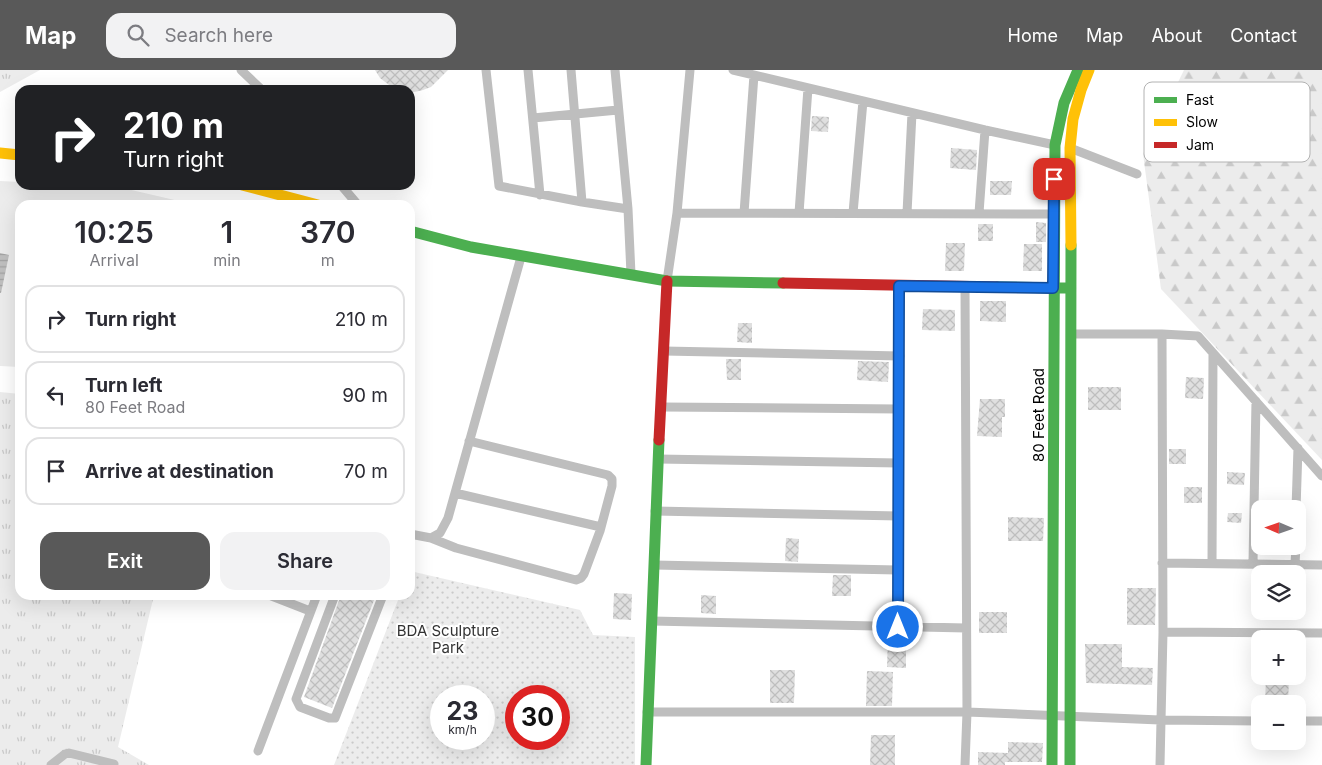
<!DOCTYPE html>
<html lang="en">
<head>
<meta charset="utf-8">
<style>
  :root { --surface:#fff; --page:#f2f2f3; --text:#2b2b33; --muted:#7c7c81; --line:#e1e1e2; --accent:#595959 }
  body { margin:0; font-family:Inter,sans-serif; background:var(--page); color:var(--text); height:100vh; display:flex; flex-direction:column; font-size:19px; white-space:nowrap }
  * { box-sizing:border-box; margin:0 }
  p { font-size:16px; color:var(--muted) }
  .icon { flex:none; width:28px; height:28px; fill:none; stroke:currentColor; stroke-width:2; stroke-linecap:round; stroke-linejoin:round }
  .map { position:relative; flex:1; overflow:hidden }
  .sheet { position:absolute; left:15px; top:130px; width:400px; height:400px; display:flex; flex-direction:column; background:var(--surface); border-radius:15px; box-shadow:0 5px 20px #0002 }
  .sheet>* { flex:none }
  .hud { position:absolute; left:15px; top:15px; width:400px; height:105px; border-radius:15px; box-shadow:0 5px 20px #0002; background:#202124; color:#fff; overflow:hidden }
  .needle { width:32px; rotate:272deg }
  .buttons { position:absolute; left:1251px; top:430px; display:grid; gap:10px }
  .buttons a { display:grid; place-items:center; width:55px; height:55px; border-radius:10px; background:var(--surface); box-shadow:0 5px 20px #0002; font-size:25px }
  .speed { position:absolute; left:430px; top:615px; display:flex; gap:10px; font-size:25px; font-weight:700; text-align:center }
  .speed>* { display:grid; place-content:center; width:65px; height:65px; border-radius:50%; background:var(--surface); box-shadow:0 5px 20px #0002; line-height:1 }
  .speed small { font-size:12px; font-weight:400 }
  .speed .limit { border:8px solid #d22; background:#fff; color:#111 }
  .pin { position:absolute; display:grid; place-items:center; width:42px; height:42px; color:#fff; margin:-21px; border-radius:10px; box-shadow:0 2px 8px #0006 }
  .me { position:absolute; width:55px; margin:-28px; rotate:0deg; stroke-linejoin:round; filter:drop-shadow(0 0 4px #0008) }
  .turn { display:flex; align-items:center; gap:18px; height:105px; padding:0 25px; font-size:22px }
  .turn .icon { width:65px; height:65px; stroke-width:2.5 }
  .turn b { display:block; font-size:35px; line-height:42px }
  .eta { display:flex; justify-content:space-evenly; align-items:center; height:85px; text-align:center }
  .eta b { font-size:30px; font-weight:600; line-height:35px }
  .button { display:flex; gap:10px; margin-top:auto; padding:10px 25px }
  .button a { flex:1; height:58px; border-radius:15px; background:var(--accent); color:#fff; font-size:20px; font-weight:600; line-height:58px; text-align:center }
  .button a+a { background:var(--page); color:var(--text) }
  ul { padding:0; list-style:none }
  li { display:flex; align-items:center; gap:15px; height:68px; margin:0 10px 8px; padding:0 15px; border:2px solid var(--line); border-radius:15px }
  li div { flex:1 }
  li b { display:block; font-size:19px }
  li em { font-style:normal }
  header { display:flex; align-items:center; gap:30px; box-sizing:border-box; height:70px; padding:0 25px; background:var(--accent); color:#fff }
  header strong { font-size:24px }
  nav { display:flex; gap:28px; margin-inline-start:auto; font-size:18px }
  .search { width:350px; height:45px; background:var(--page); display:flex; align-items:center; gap:12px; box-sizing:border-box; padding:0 18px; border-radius:15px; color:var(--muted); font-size:19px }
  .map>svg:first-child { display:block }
  .grass { fill:url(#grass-tufts) }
  .forest { fill:url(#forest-firs) }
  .park { fill:url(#park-dots); fill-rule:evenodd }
  .garden { fill:#ececec }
  .water { fill:url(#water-rules) }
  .building { fill:url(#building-cross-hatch) }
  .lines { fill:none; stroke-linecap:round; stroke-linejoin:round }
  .street { stroke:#bebebe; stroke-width:9 }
  .fast { stroke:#4caf50; stroke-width:11 }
  .slow { stroke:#ffc107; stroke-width:11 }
  .jam { stroke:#c62828; stroke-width:11 }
  .route-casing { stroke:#114b97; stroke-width:12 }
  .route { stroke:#1a73e8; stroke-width:9 }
  .labels { text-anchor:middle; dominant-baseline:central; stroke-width:4; stroke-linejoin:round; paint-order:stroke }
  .street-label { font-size:15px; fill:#000; stroke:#fff }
  .park-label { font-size:15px; fill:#333; stroke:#fff }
  .key { fill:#fff; stroke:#b2b2b2; stroke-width:1 }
  .key-label { font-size:14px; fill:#000 }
</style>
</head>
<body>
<header>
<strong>Map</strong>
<div class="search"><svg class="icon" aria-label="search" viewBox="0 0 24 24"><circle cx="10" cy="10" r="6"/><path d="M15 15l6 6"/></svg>Search here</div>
<nav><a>Home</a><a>Map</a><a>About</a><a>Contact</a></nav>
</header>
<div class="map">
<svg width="1322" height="695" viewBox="0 0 1322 695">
  <defs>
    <pattern id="grass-tufts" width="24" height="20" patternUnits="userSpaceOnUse" patternTransform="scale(1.25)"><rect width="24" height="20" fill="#ececec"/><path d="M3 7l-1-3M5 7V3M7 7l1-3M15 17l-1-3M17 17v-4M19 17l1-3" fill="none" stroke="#c9c9c9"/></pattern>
    <pattern id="forest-firs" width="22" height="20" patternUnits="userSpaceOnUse" patternTransform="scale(1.25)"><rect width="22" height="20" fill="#ececec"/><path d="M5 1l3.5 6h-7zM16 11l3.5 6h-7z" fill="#c9c9c9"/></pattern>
    <pattern id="park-dots" width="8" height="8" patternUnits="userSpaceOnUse" patternTransform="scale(1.25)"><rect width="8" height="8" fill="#ececec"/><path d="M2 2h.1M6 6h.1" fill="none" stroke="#c9c9c9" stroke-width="1.8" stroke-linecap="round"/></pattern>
    <pattern id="water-rules" width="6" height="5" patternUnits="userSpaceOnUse" patternTransform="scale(1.25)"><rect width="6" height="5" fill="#bfbfbf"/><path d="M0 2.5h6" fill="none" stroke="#a2a2a2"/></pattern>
    <pattern id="building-cross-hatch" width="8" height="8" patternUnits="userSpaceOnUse" patternTransform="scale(1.25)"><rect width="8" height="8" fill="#dfdfdf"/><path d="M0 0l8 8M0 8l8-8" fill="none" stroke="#bebebe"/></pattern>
  </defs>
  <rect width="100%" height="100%" fill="#fff"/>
  <path class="grass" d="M0,0h40l-40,22z
    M0,322l20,2v201h134l-36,152 31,18h-149z"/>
  <path class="forest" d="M1184,0h138v390l-161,-171 -18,-135z"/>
  <path class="park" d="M410,501l170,39 13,25 42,2v128h-301l66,-170h10zM441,626h43v43h-43zM559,626v43h-43v-43z"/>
  <path class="garden" d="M0,111l20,1v3h90l86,20h-176v162l-20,-1z"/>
  <path class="water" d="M0,183l9,2 -8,38h-1z"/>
  <path class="building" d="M375,0h73l-17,17 -8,3 -13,3v-3h-13l-4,-2 -13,-10z
    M812,46l17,1 -1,15 -17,-1z
    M951,78l26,2 -1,20 -26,-2z
    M990,111h22l-1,14h-21z
    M1036,152l10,1v19h-10z
    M978,154h15v17h-15z
    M946,173h19l-1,28h-19z
    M1024,174h18v27h-19z
    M980,231h26v21l-26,-1z
    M923,239l32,1v21l-33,-1z
    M738,253h14v20l-15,-1z
    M726,289h15v21h-14z
    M858,291l31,1 -1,20 -31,-2z
    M1186,307l18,1 -1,21 -18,-1z
    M1088,317h33v23h-33z
    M980,329h25v18h-3v20l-25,-1z
    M1169,379h17v15h-17z
    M1227,402l18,1 -1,12 -17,-1z
    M1184,417h18v16h-18z
    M1228,443h14l-1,10 -14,-1z
    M1008,447l36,1 -1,23h-35z
    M786,468l13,1 -1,23 -13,-1z
    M833,505h18v21h-19z
    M1127,518h29l-1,37h-28z
    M614,523l18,1 -1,26 -18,-1z
    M341,525h35l-44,113 -28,-11z
    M701,525l15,1v18l-15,-1z
    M979,542h28v21h-28z
    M888,568l18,1v29l-19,-1z
    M1085,574h37v23l31,1 -1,17 -66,-2z
    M770,600h25l-1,33h-24z
    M867,601l26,1 -1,34h-26z
    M1266,606h23l-1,28h-23z
    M871,665h24v30h-25z
    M1008,672l35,1 -1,19h-37v3h-27v-13l30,1z"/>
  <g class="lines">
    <path class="street" d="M241,0l21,20
      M486,0l13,116 83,16 46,7
      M528,0l12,125
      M571,0l11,132
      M615,0l13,139 3,65
      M733,0l252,60 70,15
      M533,48l85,-8
      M1070,78l67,26
      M341,115l17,20
      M677,143l377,1
      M744,143l10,-138
      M799,143l9,-125
      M853,143l10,-112
      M907,143l5,-100
      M979,143l6,-83
      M667,211l10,-68 13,-143
      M1071,264h91l36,2 124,140
      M664,281l236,5
      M662,337l237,2
      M658,389l241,4
      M455,423l146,34
      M1296,439l2,-61
      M655,441l244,5
      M410,464l21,4 9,-5 8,-15 73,-261
      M431,468l25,10 120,32 5,-2 3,-4 16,-43 12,-45v-7l-4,-4 -139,-34
      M1162,493l160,2
      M1212,493l1,-209
      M1253,493l3,-162
      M1295,494l1,-18
      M654,495l244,5
      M269,525l41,16
      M335,525l-39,104 4,8 29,11h6l48,-123
      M652,551l314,7
      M898,557l1,-341
      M1163,562l159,1
      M647,642h320l193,8 100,1
      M1298,651h24
      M258,681l59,-156
      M51,695l14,-11 4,-1 45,11
      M965,695l2,-53 -2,-426
      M1160,695l3,-133 -1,-298"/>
    <path class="fast" d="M410,161l61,16 196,34 116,2
      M997,217l74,1
      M646,695l13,-325
      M1052,695l3,-620 9,-42 14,-33
      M1070,695l1,-520"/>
    <path class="slow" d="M0,83l20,2
      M242,115l76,20
      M1071,175l-1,-97 3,-29 8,-29 8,-20"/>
    <path class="jam" d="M783,213l214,4
      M659,370l8,-159"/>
  </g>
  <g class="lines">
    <defs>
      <path id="route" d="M898,557l1,-341 154,2 1,-109"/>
    </defs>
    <use href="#route" class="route-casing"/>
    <use href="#route" class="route"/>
  </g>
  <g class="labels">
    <g class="street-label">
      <text transform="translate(1038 345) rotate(-90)">80 Feet Road</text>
    </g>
    <g class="park-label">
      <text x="448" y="560">BDA Sculpture<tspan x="448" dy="17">Park</tspan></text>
    </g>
  </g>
  <rect x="1144" y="12" width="166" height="80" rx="8" class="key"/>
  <rect x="1154" y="27" width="23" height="6" fill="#4caf50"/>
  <rect x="1154" y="49" width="23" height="7" fill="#ffc107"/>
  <rect x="1154" y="72" width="23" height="6" fill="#c62828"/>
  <g class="key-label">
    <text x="1186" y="35">Fast</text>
    <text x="1186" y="57">Slow</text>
    <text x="1186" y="80">Jam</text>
  </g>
</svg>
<div class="buttons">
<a><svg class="needle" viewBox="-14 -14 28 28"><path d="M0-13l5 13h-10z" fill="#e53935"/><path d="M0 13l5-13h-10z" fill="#7c7c81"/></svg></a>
<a><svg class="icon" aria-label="layers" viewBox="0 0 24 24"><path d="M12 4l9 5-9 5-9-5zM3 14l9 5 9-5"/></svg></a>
<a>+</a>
<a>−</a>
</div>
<div class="speed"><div>23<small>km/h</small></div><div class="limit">30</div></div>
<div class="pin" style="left:1054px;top:109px;background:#d93025"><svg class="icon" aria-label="arrive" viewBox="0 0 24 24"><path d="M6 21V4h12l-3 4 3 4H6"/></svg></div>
<svg class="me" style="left:898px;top:557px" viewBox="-20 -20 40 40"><circle r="17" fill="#1a73e8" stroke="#fff" stroke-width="3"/><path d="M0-11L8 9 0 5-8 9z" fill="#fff"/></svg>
<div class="hud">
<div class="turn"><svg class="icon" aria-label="right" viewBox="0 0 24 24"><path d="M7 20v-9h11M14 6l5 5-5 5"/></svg><div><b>210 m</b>Turn right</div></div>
</div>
<section class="sheet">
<div class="eta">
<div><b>10:25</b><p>Arrival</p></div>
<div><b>1</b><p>min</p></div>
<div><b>370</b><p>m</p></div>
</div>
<ul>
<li><svg class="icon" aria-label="right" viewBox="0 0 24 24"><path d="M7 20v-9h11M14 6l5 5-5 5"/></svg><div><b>Turn right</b></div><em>210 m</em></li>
<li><svg class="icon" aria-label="left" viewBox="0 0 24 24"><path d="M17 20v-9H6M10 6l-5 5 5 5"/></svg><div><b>Turn left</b><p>80 Feet Road</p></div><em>90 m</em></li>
<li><svg class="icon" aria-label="arrive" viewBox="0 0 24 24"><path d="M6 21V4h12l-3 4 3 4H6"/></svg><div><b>Arrive at destination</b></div><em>70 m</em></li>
</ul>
<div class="button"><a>Exit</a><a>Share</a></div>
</section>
</div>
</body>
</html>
